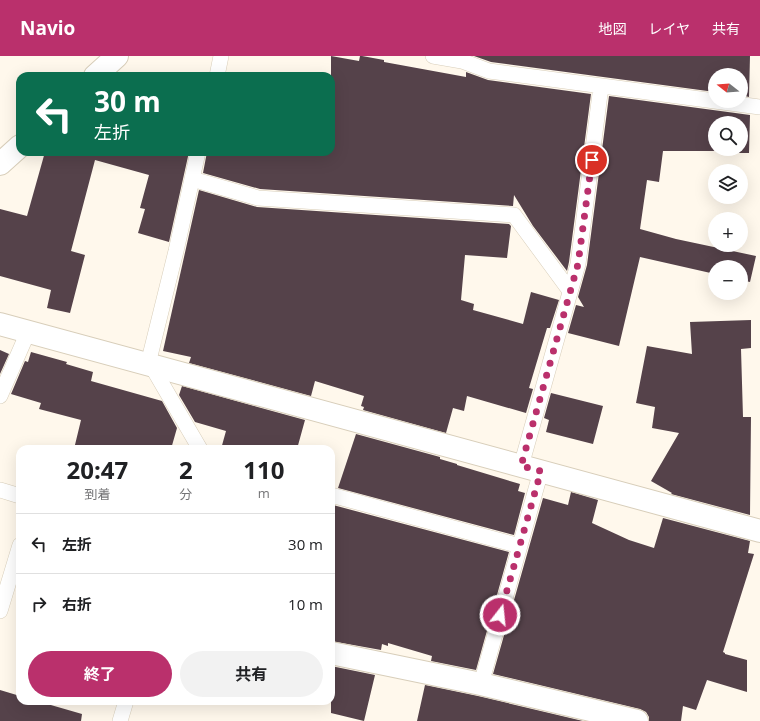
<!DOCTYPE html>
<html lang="ja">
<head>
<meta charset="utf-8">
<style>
  :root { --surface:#fff; --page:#f2f2f2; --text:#202124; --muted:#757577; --line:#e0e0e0; --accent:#ba306c }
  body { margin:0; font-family:"Open Sans","Noto Sans JP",sans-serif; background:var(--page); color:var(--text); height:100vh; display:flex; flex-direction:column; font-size:15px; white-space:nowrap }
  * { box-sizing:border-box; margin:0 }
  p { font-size:13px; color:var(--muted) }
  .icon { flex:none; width:22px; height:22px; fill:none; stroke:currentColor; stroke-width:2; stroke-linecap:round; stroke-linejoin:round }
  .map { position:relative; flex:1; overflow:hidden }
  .sheet { position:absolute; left:16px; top:389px; width:319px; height:260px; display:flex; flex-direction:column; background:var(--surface); border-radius:12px; box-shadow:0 4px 16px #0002 }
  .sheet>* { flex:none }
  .top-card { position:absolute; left:16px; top:16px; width:319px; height:84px; border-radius:12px; box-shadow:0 4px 16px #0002; background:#0b6e4f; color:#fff; overflow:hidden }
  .needle { width:26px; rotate:287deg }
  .buttons { position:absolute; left:708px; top:12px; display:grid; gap:8px }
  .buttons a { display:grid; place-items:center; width:40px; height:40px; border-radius:50%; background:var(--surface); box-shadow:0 4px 16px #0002; font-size:20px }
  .pin { position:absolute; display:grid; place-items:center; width:34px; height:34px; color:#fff; margin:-17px; border:2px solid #fff; border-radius:50%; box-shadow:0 1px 4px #0007 }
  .me { position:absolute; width:44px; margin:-22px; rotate:16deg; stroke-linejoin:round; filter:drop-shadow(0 0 3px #0008) }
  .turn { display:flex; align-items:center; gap:14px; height:84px; padding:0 12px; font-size:18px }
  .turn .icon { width:52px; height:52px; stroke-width:2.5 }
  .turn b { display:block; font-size:28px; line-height:34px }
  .eta { display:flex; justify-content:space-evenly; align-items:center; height:68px; text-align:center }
  .eta b { font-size:24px; font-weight:700; line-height:28px }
  .primary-button { display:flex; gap:8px; margin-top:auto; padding:8px 12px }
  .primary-button a { flex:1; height:46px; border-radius:24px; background:var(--accent); color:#fff; font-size:16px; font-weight:700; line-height:46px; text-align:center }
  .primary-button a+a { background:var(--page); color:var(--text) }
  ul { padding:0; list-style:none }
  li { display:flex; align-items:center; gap:12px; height:60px; padding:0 12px; border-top:1px solid var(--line) }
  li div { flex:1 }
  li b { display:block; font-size:15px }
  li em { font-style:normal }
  header { display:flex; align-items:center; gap:24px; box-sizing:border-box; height:56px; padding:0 20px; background:var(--accent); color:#fff }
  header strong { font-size:19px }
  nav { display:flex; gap:22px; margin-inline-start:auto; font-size:14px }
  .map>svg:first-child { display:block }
  .building { fill:#55424a; fill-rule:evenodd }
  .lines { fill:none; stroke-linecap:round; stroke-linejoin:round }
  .service-casing { stroke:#d8ceba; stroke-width:16 }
  .minor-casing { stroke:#d8ceba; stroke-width:24 }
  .service { stroke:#fff; stroke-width:15 }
  .minor { stroke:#fff; stroke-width:22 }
  .route { stroke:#ba306c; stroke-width:7; stroke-dasharray:0 12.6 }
</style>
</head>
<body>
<header>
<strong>Navio</strong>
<nav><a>地図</a><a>レイヤ</a><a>共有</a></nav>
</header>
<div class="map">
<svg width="760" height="665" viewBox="0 0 760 665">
  <rect width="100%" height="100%" fill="#fff8ec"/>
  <path class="building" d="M331,0l28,5 1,-5h2l22,4v2l82,15v-5l22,8 103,14 -22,168 -2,9 -34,-45 -19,-31 -1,11 -253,-17 -57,-16 4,-21h124z
    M474,0h276l-1,41 -8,-2v-20h-26v17l-224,-30z
    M609,40l141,19 -1,38h-32v-2h-54l-4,31 -12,-2 -7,49 36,10 80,17 -6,26 -9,-2v-13h-26v7l-75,-17 -21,89 -51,-13 8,-28 8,2 -6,-10 9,-32zM715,67h26v26h-26z
    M45,96h144l-20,90 -31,-9 7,-24 -5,-1 9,-33 -54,-15 -24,91 14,4 -15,58 -23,-5 4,-18 -51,-14v-67l27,7z
    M199,134l58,17 252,17 2,2 -4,32 -42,-3 -4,45 13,4 -1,6 50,14 8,-32 28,8 -9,28h-3l-18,60 4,1 -7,24 -59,-17 -3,15 -11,-3 -7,25 -83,-23 1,-3 -3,-1 3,-10 -49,-15 -4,15 -122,-33 2,-6 -28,-6z
    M751,264v28l-10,1 2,68h8l-1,98 -79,-21 1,-1 -21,-12 28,-48 -27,-5 3,-21 -19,-4 11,-57 45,8 -2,-32z
    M0,294l9,4 -9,20z
    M31,296l36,10 -1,2 27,8 -2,9 71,20 15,27 -6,21h-97l7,-29 -42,-11 2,-6 -30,-9 14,-33 3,1z
    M182,330l123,34 -8,29h-76l5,-18 -31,-9 -16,-27z
    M551,337l52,13 -10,38 -47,-12 3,-12 -5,-2z
    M356,378l84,23v2l17,5v1l63,19 -2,7 7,2 -11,42 -176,-47z
    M571,436l27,8 -6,23 37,17 25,8 9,-30 87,23 -2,12 6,1 -31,98 2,1v1l22,6v32l-40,-12 -11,30 -13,-4 -2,15h-32v-4l-3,-5 -6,-3 -147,-35 50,-176 25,7z
    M333,449l176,47 -33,118 -45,-9 1,-5 -44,-13v3l-6,-2 -1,6 -50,-9v-129z
    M331,610l44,9 -11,46 -33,-8z
    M425,629l53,11 105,25h-166z
    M0,634l20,6v5h17l45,13 -1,7h-81z"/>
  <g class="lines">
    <defs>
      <path id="service" d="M433,0l29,5 27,10 226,30
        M217,20l4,-20
        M715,45l45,6
        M192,123l66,19 256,17 56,76
        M148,308l28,-113 22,-99
        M151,309l49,84
        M0,340l28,-64
        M521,410l57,-202 23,-178
        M0,434l20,6
        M331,439l189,51
        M0,555l20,-66
        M481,628l60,-213
        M120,665l6,-20"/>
      <path id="minor" d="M95,20l22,-20
        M0,108l20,-18
        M0,268l760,207
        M331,597l150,31 156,37"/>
    </defs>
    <use href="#service" class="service-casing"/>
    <use href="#minor" class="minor-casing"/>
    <use href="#service" class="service"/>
    <use href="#minor" class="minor"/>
  </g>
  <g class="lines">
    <path class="route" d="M500,559l41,-144 -20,-5 57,-202 14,-104"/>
  </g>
</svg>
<div class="buttons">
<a><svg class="needle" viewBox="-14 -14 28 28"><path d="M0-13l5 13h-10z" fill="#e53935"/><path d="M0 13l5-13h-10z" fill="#757577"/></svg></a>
<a><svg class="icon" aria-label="search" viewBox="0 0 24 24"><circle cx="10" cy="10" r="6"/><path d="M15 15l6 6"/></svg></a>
<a><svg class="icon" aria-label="layers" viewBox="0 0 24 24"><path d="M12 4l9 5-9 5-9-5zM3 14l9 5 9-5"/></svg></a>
<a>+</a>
<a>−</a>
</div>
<div class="pin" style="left:592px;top:104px;background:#d93025"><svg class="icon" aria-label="arrive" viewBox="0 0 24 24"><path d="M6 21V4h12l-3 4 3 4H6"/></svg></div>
<svg class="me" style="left:500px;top:559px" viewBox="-20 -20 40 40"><circle r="17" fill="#ba306c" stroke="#fff" stroke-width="3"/><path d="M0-11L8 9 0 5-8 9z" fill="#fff"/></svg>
<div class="top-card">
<div class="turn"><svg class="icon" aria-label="left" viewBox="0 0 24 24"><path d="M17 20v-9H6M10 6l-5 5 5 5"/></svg><div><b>30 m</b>左折</div></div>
</div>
<section class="sheet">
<div class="eta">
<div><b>20:47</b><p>到着</p></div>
<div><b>2</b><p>分</p></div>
<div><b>110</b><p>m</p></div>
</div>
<ul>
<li><svg class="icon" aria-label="left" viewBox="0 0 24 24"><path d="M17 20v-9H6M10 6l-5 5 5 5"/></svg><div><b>左折</b></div><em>30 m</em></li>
<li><svg class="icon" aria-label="right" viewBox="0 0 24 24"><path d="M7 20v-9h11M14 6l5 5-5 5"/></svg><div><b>右折</b></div><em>10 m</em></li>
</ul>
<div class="primary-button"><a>終了</a><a>共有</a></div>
</section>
</div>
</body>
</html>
